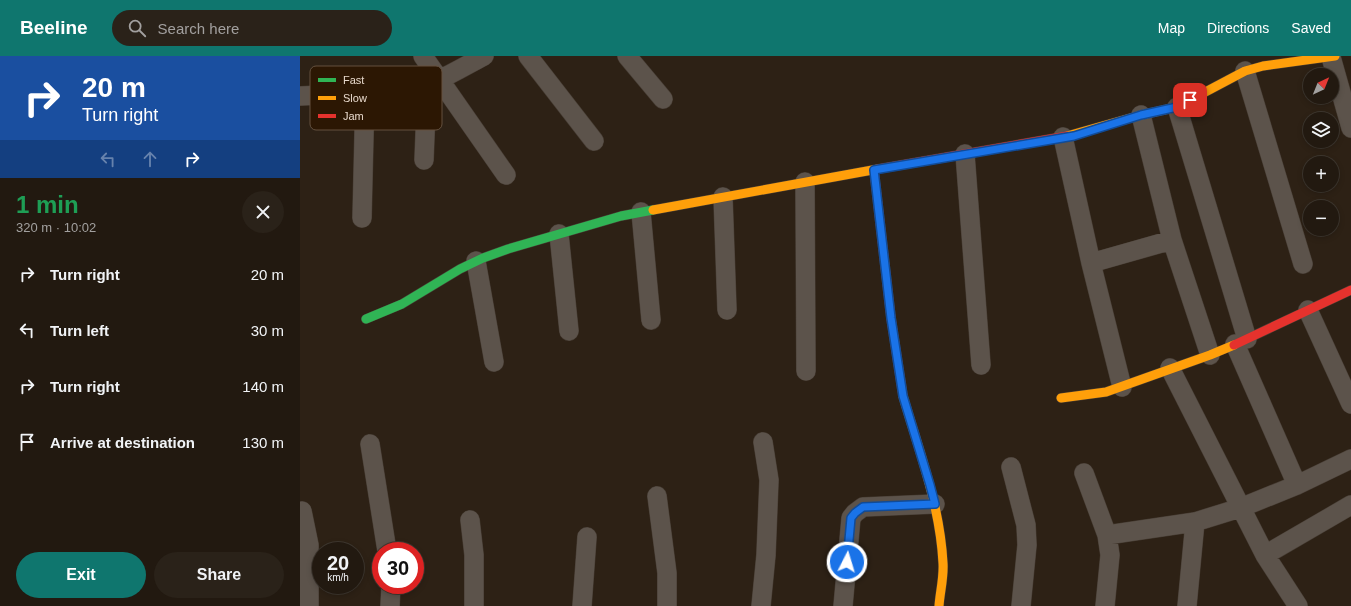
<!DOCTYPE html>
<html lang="en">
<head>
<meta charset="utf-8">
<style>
  :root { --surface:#221910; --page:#2a2219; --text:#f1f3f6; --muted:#a2a09f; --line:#3f3830; --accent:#0f766e }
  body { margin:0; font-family:Arial,sans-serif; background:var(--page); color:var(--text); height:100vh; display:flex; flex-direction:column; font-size:15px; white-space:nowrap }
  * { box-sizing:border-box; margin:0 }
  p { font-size:13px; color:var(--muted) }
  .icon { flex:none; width:22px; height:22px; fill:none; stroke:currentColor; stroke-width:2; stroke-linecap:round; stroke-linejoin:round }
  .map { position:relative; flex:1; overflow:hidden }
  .side { display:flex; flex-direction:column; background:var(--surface); width:300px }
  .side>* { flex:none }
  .guide { background:#1a4fa0; color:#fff; overflow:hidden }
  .needle { width:26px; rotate:43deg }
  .fabs { position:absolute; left:1003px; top:12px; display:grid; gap:8px }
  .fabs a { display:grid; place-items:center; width:36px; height:36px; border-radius:50%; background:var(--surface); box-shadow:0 2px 6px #0003,0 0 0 1px var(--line); font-size:20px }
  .speed { position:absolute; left:12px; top:486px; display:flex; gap:8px; font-size:20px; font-weight:700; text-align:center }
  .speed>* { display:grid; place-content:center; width:52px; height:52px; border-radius:50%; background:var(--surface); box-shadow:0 2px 6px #0003,0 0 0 1px var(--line); line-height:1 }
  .speed small { font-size:10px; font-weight:400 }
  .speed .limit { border:6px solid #d22; background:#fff; color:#111 }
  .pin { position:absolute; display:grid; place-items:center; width:34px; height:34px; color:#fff; margin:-17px; border-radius:8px; box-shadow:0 2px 6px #0006 }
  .me { position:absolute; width:44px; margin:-22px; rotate:5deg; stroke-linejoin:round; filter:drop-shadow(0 0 3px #0008) }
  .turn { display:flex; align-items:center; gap:14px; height:84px; padding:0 16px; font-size:18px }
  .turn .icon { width:52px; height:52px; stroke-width:2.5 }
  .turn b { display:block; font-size:28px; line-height:34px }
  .lanes { display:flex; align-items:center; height:38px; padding:0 16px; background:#0003; justify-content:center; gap:20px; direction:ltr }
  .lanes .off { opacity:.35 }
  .round { display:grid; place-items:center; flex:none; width:42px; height:42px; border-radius:21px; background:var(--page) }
  .overview { display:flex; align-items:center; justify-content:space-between; height:68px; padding:0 16px }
  h1 { font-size:24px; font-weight:700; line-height:30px; color:#1e9e55 }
  .action { display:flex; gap:8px; margin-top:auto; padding:8px 16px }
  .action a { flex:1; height:46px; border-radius:24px; background:var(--accent); color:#fff; font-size:16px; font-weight:700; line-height:46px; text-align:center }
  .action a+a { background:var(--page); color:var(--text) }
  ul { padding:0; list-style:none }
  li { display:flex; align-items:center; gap:12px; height:56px; padding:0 16px }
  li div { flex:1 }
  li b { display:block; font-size:15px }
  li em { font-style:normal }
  header { display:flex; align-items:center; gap:24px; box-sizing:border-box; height:56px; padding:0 20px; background:var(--accent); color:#fff }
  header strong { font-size:19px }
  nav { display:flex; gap:22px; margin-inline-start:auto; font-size:14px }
  .search { width:280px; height:36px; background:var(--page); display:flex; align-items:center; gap:10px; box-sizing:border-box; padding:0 14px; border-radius:22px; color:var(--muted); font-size:15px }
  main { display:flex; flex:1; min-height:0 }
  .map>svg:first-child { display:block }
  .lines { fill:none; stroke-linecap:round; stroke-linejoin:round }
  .street-casing { stroke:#473d34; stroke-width:20 }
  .fast-casing { stroke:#473d34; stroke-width:10 }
  .slow-casing { stroke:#473d34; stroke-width:10 }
  .jam-casing { stroke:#473d34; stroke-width:10 }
  .street { stroke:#5c534b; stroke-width:19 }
  .fast { stroke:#30b455; stroke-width:9 }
  .slow { stroke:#ff9f0a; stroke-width:9 }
  .jam { stroke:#e5322d; stroke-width:9 }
  .route-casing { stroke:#114b97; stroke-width:10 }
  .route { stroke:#1a73e8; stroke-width:7 }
  .key { fill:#2c1703; stroke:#64513f; stroke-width:1 }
  .key-label { font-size:11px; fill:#e8d9cc }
</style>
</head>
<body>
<header>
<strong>Beeline</strong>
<div class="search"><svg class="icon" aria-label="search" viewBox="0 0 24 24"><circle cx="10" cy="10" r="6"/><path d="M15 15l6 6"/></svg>Search here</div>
<nav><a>Map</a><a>Directions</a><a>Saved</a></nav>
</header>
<main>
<section class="side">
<div class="guide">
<div class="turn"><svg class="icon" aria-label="right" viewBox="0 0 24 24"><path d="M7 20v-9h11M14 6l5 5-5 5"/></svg><div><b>20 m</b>Turn right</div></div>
<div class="lanes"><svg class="icon off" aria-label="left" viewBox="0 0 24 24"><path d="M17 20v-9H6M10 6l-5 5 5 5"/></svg><svg class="icon off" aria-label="ahead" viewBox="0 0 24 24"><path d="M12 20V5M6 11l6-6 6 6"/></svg><svg class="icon" aria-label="right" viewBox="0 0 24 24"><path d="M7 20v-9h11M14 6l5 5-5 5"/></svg></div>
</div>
<div class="overview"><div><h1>1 min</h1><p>320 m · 10:02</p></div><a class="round"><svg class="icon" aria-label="close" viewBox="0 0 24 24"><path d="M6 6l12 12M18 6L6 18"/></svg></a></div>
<ul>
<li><svg class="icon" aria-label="right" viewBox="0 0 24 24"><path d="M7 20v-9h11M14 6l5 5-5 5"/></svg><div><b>Turn right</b></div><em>20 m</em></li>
<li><svg class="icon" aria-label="left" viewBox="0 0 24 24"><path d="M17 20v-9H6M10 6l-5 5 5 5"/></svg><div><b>Turn left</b></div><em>30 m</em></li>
<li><svg class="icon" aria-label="right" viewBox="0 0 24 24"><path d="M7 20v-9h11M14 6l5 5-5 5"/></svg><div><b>Turn right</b></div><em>140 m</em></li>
<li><svg class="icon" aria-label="arrive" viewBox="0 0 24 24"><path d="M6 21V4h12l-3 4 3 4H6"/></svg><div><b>Arrive at destination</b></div><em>130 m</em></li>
</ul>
<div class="action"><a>Exit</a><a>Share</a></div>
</section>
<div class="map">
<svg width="1051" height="550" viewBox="0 0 1051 550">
  <rect width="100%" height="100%" fill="#2d2115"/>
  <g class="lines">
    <defs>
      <path id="street" d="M123,0l83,119
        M228,0l66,85
        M327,0l36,43
        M1031,1l20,71
        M945,15l58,193
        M0,40l105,-5c28,-5 54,-22 79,-35
        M877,51l70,232
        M841,59l31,125 38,115
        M763,81l28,126 31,124
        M665,98l16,211
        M124,104l3,-76
        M505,126l1,189
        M423,141l4,113
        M341,156l10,108
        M62,162l3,-125
        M259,178l10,97
        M176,205l18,101
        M791,207l81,-23
        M1008,254l43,94
        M935,288l62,141
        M870,312l95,187 33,51
        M70,388l17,107
        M711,411l15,58 1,20 -6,61
        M784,417l23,62 3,20 -5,51
        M357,440l10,77v33
        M2,455l7,34v61
        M170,464l4,35v51
        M807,479l88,-13 45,-14 57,-23 54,-26
        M965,499l86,-50
        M90,550l1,-21
        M282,550l5,-69
        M461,550l5,-51 3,-75 -6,-38
        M543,550l8,-88 4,-5 8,-6 72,-3
        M887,550l8,-84"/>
      <path id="fast" d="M66,263l36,-15 58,-35 23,-11 25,-9 113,-33 32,-6"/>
      <path id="slow" d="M767,80l74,-21 36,-8 68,-36 18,-5 72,-10
        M353,154l225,-41
        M603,340c16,55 37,109 40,167 1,14 -3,29 -4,43
        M761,342l45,-6 104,-37 24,-10"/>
      <path id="jam" d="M578,113l189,-33
        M574,114l17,148 12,78
        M934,289l117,-55"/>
    </defs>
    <use href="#street" class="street-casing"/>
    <use href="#fast" class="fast-casing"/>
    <use href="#slow" class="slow-casing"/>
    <use href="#jam" class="jam-casing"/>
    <use href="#street" class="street"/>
    <use href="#fast" class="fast"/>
    <use href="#slow" class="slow"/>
    <use href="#jam" class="jam"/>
  </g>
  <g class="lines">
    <defs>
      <path id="route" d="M547,506l4,-44 4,-5 8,-6 72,-3 -5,-19 -27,-89 -12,-78 -17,-148 200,-34 67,-21 36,-8 13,-7"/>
    </defs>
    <use href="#route" class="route-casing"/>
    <use href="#route" class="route"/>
  </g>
  <rect x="10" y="10" width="132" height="64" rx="6" class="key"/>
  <rect x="18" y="22" width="18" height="4" fill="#30b455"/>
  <rect x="18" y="40" width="18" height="4" fill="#ff9f0a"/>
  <rect x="18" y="58" width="18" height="4" fill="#e5322d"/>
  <g class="key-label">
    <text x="43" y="28">Fast</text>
    <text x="43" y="46">Slow</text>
    <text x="43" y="64">Jam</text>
  </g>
</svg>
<div class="fabs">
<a><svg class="needle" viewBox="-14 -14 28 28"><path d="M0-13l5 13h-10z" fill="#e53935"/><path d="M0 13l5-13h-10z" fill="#a2a09f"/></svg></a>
<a><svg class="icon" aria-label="layers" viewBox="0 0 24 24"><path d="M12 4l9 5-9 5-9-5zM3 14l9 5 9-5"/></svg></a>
<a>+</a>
<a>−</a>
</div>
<div class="speed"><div>20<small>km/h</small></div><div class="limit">30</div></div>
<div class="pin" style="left:890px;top:44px;background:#d93025"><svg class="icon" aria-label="arrive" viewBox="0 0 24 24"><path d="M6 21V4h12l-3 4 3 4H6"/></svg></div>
<svg class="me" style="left:547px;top:506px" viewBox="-20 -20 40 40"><circle r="17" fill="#1a73e8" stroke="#fff" stroke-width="3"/><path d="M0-11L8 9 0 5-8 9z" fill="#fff"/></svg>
</div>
</main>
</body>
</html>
